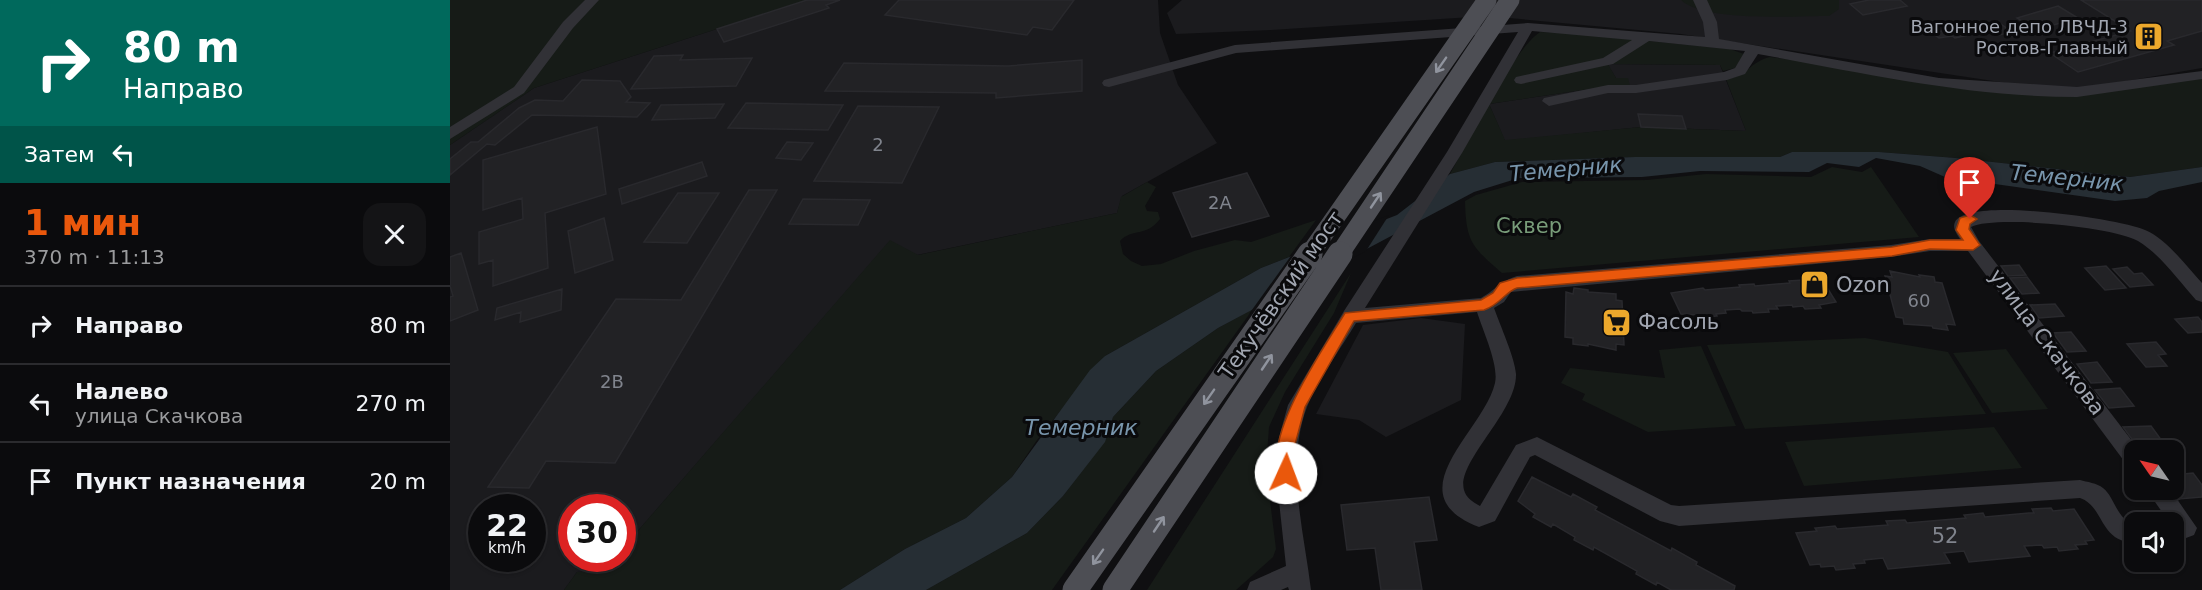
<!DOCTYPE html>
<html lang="ru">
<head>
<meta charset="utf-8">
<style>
  :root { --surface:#0b0b0d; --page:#141416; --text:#f1f3f6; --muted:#9a9b9d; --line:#2b2b2e; --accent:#ea580c }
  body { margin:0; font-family:"DejaVu Sans",sans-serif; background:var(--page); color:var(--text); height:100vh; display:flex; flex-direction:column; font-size:22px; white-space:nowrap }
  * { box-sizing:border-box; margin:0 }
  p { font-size:20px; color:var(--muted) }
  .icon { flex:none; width:33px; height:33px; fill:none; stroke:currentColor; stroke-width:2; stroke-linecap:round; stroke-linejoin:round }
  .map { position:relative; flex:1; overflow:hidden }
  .sheet { display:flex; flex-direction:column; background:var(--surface); width:450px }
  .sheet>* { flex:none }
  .hud { background:#00695c; color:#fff; overflow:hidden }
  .needle { width:39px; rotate:304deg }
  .buttons { position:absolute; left:1674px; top:440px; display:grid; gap:12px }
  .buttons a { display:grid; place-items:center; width:60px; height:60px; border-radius:12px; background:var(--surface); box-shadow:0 2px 4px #0004,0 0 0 2px var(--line); font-size:30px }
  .speed { position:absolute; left:18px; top:494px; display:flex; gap:12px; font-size:30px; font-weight:700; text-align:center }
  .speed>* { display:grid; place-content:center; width:78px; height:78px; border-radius:50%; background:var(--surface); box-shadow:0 2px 4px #0004,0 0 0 2px var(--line); line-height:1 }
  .speed small { font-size:15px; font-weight:400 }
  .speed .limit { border:9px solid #d22; background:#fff; color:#111 }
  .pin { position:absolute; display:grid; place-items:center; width:51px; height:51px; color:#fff; margin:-62px -26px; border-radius:50% 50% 50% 0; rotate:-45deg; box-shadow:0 0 6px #0007 }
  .pin .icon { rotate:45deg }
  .me { position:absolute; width:66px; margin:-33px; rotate:2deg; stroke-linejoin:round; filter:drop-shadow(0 0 4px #0008) }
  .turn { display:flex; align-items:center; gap:21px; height:126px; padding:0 24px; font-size:27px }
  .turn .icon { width:78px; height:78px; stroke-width:2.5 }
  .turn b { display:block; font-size:42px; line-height:51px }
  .then { display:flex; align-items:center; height:57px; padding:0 24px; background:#0003; gap:12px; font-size:22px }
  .round { display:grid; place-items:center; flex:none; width:63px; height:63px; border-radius:18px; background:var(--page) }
  .headline { display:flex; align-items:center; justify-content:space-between; height:102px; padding:0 24px }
  h1 { font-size:36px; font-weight:600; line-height:45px; color:var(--accent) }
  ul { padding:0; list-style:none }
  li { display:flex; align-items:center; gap:18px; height:78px; padding:0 24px; border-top:2px solid var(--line) }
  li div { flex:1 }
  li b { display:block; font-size:22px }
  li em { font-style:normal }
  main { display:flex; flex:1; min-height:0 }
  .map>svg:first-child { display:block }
  .built { fill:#1b1b1e; fill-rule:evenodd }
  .green { fill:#161b17 }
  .water { fill:#262e34 }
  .pier { fill:#0f0f11 }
  .building { fill:#222225; stroke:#29292d; stroke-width:1.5 }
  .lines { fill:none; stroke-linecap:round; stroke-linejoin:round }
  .minor { fill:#313136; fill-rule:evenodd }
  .major-bridge-far1 { stroke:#4d4e54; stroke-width:19 }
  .major-bridge { stroke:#4d4e54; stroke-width:25 }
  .oneway { stroke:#90949e }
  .route { fill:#ea580c; stroke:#983908; stroke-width:1.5 }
  .labels { text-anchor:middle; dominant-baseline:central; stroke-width:6; stroke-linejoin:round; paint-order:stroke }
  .far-poi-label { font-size:18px; fill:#a1a6b1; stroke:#0a0a0c; text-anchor:end }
  .number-label { font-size:18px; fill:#80848d }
  .park-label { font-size:21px; fill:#789c79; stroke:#0a0a0c }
  .poi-label { font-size:21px; fill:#a1a6b1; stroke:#0a0a0c; text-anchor:start }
  .street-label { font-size:21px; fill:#a1a6b1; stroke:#0a0a0c }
  .near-number-label { font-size:21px; fill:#80848d }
  .water-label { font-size:22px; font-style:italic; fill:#7895ac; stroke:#0a0a0c }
</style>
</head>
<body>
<main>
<section class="sheet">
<div class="hud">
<div class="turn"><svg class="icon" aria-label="right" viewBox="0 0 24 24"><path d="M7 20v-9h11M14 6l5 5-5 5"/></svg><div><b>80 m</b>Направо</div></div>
<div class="then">Затем<svg class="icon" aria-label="left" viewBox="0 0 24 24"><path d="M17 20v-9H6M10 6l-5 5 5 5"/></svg></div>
</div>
<div class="headline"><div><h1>1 мин</h1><p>370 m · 11:13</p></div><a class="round"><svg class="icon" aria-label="close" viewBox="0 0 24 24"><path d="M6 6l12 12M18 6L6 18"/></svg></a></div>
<ul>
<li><svg class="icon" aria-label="right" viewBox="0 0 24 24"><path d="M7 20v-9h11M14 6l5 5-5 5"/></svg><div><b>Направо</b></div><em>80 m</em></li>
<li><svg class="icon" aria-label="left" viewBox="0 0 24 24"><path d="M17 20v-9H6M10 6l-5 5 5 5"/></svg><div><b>Налево</b><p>улица Скачкова</p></div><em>270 m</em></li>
<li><svg class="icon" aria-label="arrive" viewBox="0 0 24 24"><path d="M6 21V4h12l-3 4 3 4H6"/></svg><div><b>Пункт назначения</b></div><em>20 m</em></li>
</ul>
</section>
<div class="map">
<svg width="1752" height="590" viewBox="0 0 1752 590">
  <rect width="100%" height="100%" fill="#0f0f11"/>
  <path class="built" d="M357,0h351l2,33 18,52 39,58 -95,53 -5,17 -200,42 -27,-14 -267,307 -1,-41h-50v51h42l-12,13 -25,1 -13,18h-114v-445l84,-57zM32,507h50v51h-50z
    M732,0h1020v68l-128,22 -41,-3 -352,-53 -194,-18 -216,14 -95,4 -9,-21z
    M1157,64l113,1 26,66 -105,-4 -136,14 -16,-37 127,-19v-7z
    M971,318l44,6 -4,76 -75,37 -27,-17 -43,-6 47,-89z"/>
  <path class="green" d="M0,0h357l-273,88 -84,57z
    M1231,0h158v9l-10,7c-32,0 -126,6 -148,-16z
    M1090,32l30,1 160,16 14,5 -9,14 -12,3 -3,-6 -112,-1 8,14h12l2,8 -14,-1 -127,19 16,36 136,-13 105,4 -20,-52c23,-3 23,-17 44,-22l290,38 142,-18v90l-72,10 -174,-19 -77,-6h-87l-12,5h-145l-140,5 -45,12c19,-34 61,-122 90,-142z
    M1382,167l30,5 9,-5 48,70 -417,36c-30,-26 -36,-31 -37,-72l11,-6 46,-13 125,-2 59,-6 105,3z
    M697,182l9,5 -11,19 2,5 11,1 2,7c-13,18 -28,9 -40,22l3,13 8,7 11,5 19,-2 33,-13 41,-11 16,2 65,-22 -27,37 -28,11 -156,88 -68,84 -25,37 -46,41 -61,31 -65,41h-276l13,-18 25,-1 12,-13h8l1,-10 267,-308 28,15 199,-42 4,-16z
    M901,273l-17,40 -49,79 -16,35 -3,41 10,81 -3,8 -37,33h-89z
    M803,309l-201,281h-126l101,-57 36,-37 41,-54 9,-25 43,-46 62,-43z
    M1415,338l83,14 38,62 -241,15 -38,-84z
    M1251,346l35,80 -88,6 -66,-32 3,-6 -24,-11 9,-15 95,10 -6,-28z
    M1556,349l42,60 -56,4 -39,-60z
    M1544,427l28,41 -218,18 -19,-44z"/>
  <path class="water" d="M1342,152h87l77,6 174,19 72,-10v15l-43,9 -12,7 -32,3 -170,-24 -25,-11 -44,-8 -17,9 -32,-4 -18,9 -109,-1 -58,6 -123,1 -45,14 -256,136 -62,43 -43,46 -8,25 -42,54 -36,37 -101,57h-86l65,-41 61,-31 46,-41 78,-107 15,-14 156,-88 136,-53 53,-41 45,-12 140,-5h145z"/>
  <path class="pier" d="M939,215l-23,36 -117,63 44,-61z"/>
  <path class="building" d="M357,0h33l-14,5 3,3 -105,34 -7,-13z
    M449,0h175l-22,30 -19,-3 -6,8 -142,-20z
    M1419,0h31l7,6 -44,9 -13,-11z
    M1631,0h121v31l-35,10 7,4 -96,27 -28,-19 81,-22z
    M1608,6l20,12 -42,12 -19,-12z
    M1548,22l14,10 -13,3 -7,-5 -37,8 -3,-2 -13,2 -7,-5 25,-5 3,2z
    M233,55l-3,5 72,-2 -16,28 -105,3 23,-33z
    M632,60v31l-86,7v-5l-171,-2 19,-28 164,3z
    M132,80l38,1 11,16 -5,5 24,1 -13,14 -105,-2 -37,30 -8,-1 -37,31v-16l21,-17h7l41,-34 16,-8 28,1z
    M296,103l97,2 -15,25 -100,-2z
    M274,104l-9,14 -63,2 9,-15z
    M408,106l81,1 -37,76 -88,-2z
    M1188,114l44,2 4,13 -45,-2z
    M147,127l9,67 -61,19 3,55 -55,18v-26l-14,4v-32l44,-13 -1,-21 -39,12v-50z
    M337,142l26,1 -12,17 -25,-2z
    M252,162l5,14 -85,28 -3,-15z
    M797,173l22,43 -77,21 -19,-44z
    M299,190h28l-162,273 -69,-2 -17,27 -41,-1 128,-188 65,1z
    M228,193h41l-32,50 -43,-1z
    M353,199l67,1 -12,25 -69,-1z
    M154,218l9,42 -38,13 -7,-42z
    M11,253l17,57 -28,11v-24l3,-1 -3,-10v-29z
    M1569,265l7,10 -18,1 -7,-10z
    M1656,266l20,22 -21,2 -20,-22z
    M1677,267l7,7 8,-1 11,12 -23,2 -17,-18z
    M1440,271l30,6 -1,-2 15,2 1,5 7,1 13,42 -9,-1 2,6 -15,-2 -1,-2 -28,-2 -1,-6 -7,-1 -11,-41 7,1z
    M1577,277l12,16 -17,1 -12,-16z
    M1354,280l2,2 17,-1 13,21 -17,3 2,3 -16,1 -2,-3 -10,1 -1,-2 -16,1 2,3h-10l1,3 -16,1 -1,-2h-10l-2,-2 -15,1 1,3 -10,1 1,2 -16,2 -1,-3 -19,-1 -10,-21 32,-5 2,2 35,-3 -1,-2 15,-1 1,2 35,-3 -1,-2z
    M1124,288l14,2v2l28,2v6l6,1 2,44 -8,-1v6l-28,-6v2l-15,-2v-6l-8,-1 1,-45 7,2z
    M112,289l-1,21 -41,12 1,-10 -26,8 2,-12z
    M1605,304l9,12 -25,2 -9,-13z
    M1748,317l4,5v10l-14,1 -13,-14z
    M1621,332l15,19 -19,1 -14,-19z
    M1706,342l10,12 -8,1 9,11 -21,1 -19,-23z
    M1647,362l15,20 -21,1 -14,-19z
    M1670,388l14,18 -25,2 -14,-18z
    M1701,426l11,15 -28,1 -11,-15z
    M1743,473l9,12v12l-24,2 -7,-10h3v-14z
    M1082,477l39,20 2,-3 24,13 -2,3 76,41 1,-3 25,14 -1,3 39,21 -1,4h-63l-14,-8 -1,3 -20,-11 1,-3 -43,-24 -1,3 -19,-10 1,-3 -22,-13 -2,3 -18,-10 2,-3 -17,-13z
    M979,497l8,43 -23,2 8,48h-41l-6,-42 -28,2 -6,-45z
    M1601,508l2,3 21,-2 20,31 -9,1 2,3 -12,1 3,4 -19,2 -2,-4 -13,1 -2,-3 -18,1 6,10 -61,6 -5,-11 -20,2 6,10 -62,6 -5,-11 -19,2 1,3 -12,1 2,4 -19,2 -2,-4 -13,1 -1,-3 -10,1 -14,-32 21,-2 -2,-3 20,-2 2,3 51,-4 -2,-4 19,-1 2,3 59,-5 -2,-3 19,-2 2,4 44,-4h5l-2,-4z"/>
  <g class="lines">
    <path class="minor" d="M135,0h14l-26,28 -49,65 -74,46v-12l64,-40 49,-65z
      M1243,0h14l10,22 2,17 220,39 138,9 125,-16v8l-125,18c-108,0 -214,-24 -319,-43l-13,20 -18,6 -91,13h-28l-59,13 -7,-5 2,-3 64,-13h28l88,-13 11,-4 10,-17 -96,-10 -36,23 -92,20 -5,-1 -2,-3 2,-3 87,-19 29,-18 -100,-9 -70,122 -97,155 116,-10c16,-9 16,-15 36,-22l374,-31 39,-6h30c-3,-5 -8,-11 -5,-17 13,-26 165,-3 190,8 22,9 41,36 57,53v19l-6,-2c-18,-20 -35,-45 -58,-59 -23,-14 -143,-26 -167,-14l8,14 160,209h-5v18l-7,-3 -159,-214h-38l-39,6 -380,35 -7,10 -10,6c6,17 21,50 22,66 1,38 -60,88 -52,116 2,8 9,12 16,16l36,-61 21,-8 134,68 8,1 401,-26c7,2 17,3 23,8 12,9 14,33 31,35v20c-35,-2 -30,-37 -54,-45l-401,28 -19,-5 -125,-66 -5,2 -35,64 -16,6c-86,-33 5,-96 16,-144 4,-18 -12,-52 -18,-71l-121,11c-15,25 -38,57 -49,84 -22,58 -3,124 4,183h-22l-1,-3 -7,3h-34l3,-8 36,-16 -10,-93v-25l12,-43 56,-94 103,-159 71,-120 -282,21 -127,34 -5,-1 -2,-3 2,-3 131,-35 293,-22 177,14 -2,-15z
      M1696,489h24l27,39 -3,7 -8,3c-9,-3 -12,-6 -12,-16h-5z"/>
    <path class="major-bridge-far1" d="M859,255l178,-255
      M889,255l171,-255"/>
    <path class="major-bridge" d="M625,590l235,-336
      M665,590l225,-336"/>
  </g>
  <defs><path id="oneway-shaft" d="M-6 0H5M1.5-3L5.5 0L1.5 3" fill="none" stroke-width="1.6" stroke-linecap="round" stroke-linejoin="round" transform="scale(1.5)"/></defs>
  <g class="oneway">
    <use href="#oneway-shaft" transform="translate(991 65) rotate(125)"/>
    <use href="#oneway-shaft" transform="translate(926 200) rotate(-56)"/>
    <use href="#oneway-shaft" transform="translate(817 362) rotate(-56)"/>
    <use href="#oneway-shaft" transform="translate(759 397) rotate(125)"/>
    <use href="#oneway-shaft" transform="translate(709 524) rotate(-56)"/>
    <use href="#oneway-shaft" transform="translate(648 557) rotate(125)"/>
  </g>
  <path class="route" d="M1520,215l7,4 -7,5 -1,5 11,16 -7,5 -43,-1 -38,7 -375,32c-12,4 -17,17 -33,22l-130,11 -49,86 -11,41v25l-2,5 -6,2 -6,-2c-19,-41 44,-130 65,-165l136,-13 12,-7 7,-10 17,-5 375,-31 38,-7h33l-7,-10 4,-12z"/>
  <defs>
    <symbol id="building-square" viewBox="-11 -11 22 22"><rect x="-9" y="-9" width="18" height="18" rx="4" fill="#eca82c" stroke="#0a0a0c"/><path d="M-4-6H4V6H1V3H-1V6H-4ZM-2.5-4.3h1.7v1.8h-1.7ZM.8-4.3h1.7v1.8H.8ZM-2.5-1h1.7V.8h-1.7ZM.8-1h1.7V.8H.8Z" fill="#111"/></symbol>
    <symbol id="shop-square" viewBox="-11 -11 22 22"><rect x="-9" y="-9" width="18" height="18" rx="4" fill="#eca82c" stroke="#0a0a0c"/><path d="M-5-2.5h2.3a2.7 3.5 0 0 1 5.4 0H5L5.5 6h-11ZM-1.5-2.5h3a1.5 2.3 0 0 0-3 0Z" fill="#111"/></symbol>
    <symbol id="supermarket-square" viewBox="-11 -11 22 22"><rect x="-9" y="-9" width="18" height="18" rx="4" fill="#eca82c" stroke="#0a0a0c"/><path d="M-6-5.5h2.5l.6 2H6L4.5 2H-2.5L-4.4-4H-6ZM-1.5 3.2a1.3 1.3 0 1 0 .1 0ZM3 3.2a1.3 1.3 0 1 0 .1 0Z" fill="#111"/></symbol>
  </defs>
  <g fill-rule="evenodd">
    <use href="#building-square" x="1682" y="20" width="33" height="33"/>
    <use href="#shop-square" x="1348" y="268" width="33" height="33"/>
    <use href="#supermarket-square" x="1150" y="306" width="33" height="33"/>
  </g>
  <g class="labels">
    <g class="far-poi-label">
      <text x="1678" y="26">Вагонное депо ЛВЧД-3<tspan x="1678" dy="21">Ростов-Главный</tspan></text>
    </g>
    <g class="number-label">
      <text x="428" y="144">2</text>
      <text x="770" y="202">2А</text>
      <text x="1469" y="300">60</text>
      <text x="162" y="381">2В</text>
    </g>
    <g class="park-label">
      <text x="1079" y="226">Сквер</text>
    </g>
    <g class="poi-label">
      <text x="1386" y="285">Ozon</text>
      <text x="1188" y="322">Фасоль</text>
    </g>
    <g class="street-label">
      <text transform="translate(831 295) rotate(-55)">Текучёвский мост</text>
      <text transform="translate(1597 342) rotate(53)">улица Скачкова</text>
    </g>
    <g class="near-number-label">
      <text x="1495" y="536">52</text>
    </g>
    <g class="water-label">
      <text transform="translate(1116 169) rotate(-5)">Темерник</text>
      <text transform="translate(1617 178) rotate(6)">Темерник</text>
      <text x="631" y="427">Темерник</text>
    </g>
  </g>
</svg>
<div class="buttons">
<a><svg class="needle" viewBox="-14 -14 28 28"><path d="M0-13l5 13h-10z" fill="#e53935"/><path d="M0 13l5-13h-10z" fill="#9a9b9d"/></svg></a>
<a><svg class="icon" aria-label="sound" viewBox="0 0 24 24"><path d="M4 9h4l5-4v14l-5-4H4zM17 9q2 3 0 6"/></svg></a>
</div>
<div class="speed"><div>22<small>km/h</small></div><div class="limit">30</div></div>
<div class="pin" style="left:1520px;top:219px;background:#d93025"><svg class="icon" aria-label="arrive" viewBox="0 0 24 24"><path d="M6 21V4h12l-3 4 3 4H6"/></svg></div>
<svg class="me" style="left:836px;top:473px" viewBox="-20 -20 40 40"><circle r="19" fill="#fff"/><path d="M0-13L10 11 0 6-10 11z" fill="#ea580c"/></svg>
</div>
</main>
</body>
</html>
